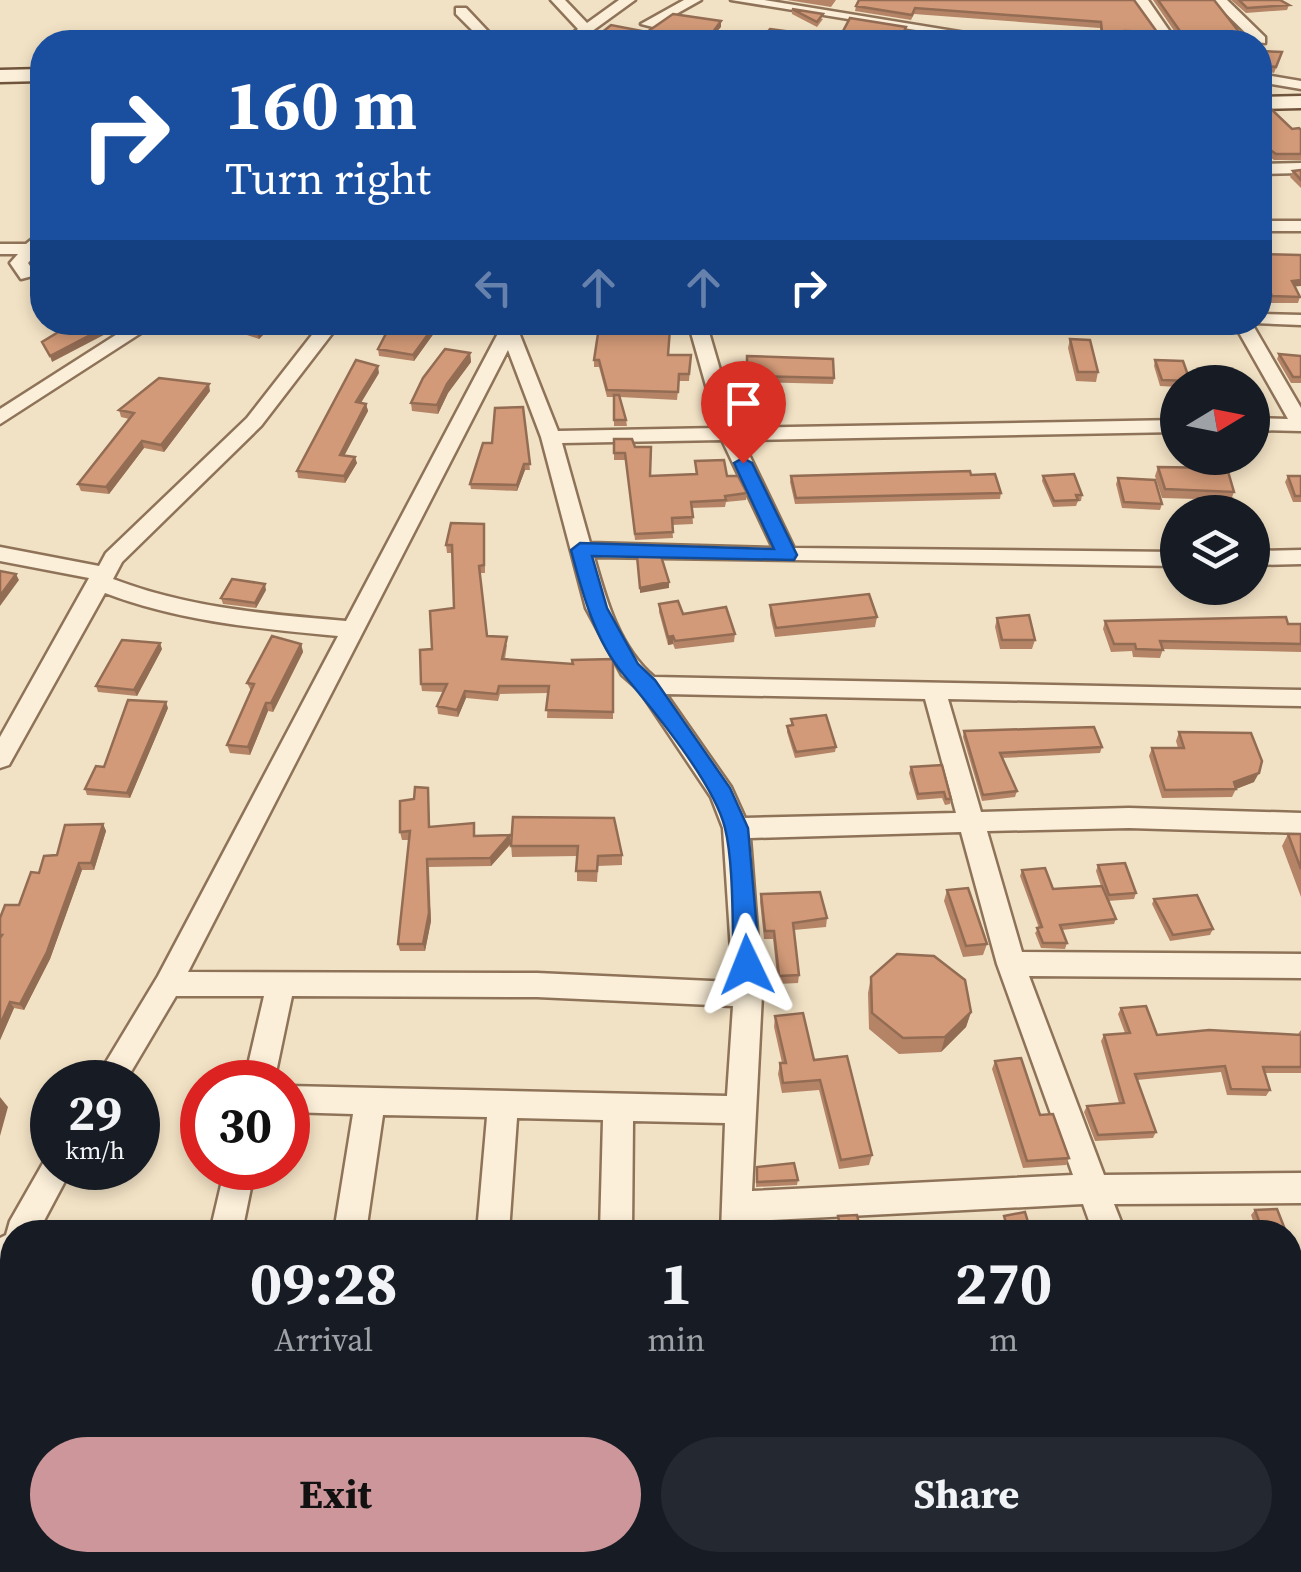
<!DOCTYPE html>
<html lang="en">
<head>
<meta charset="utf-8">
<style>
  :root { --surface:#171b24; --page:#242831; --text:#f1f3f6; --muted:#9ea1a6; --accent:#cd969a }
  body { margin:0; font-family:"Source Serif 4",serif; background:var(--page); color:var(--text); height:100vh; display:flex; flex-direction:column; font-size:38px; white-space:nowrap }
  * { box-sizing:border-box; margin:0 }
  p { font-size:32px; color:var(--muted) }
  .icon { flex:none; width:55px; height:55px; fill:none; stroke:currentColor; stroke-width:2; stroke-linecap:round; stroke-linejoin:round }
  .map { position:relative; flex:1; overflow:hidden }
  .side { position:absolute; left:0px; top:1220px; width:1302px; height:352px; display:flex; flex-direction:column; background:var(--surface); border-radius:40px 40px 0 0; box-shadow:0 5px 15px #0003 }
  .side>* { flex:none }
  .banner { position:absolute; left:30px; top:30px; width:1242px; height:305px; border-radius:40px; box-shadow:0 5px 15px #0003; background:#1a4fa0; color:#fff; overflow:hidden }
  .needle { width:65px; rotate:80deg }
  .buttons { position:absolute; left:1160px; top:365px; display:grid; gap:20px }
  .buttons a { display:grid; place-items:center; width:110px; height:110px; border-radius:50%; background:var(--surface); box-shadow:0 5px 15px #0003; font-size:50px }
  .speed { position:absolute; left:30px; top:1060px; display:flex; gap:20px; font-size:50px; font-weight:700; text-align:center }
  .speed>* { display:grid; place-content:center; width:130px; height:130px; border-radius:50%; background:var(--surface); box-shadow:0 5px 15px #0003; line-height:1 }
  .speed small { font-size:25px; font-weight:400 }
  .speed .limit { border:15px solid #d22; background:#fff; color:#111 }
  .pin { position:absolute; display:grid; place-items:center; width:85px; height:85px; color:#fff; margin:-102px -42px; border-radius:50% 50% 50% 0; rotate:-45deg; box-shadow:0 0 10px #0007 }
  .pin .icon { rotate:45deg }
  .me { position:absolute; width:110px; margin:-55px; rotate:358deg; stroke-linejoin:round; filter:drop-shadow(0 0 8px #0008) }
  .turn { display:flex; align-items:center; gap:35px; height:210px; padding:0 30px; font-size:45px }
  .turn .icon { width:130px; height:130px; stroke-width:2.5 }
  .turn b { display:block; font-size:70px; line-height:85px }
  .lanes { display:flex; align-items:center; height:95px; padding:0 30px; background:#0003; justify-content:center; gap:50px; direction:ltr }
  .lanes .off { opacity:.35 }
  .eta { display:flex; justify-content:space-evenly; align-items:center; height:170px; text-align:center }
  .eta b { font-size:60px; font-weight:700; line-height:70px }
  .action { display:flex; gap:20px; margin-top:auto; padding:20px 30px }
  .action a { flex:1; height:115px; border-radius:60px; background:var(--accent); color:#111; font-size:40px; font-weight:700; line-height:115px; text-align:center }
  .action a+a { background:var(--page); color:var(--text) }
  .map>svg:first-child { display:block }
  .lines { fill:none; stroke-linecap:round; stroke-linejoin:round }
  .minor-casing { stroke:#8e7359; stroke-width:5 }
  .secondary-casing { stroke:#70543c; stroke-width:5 }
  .minor { fill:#fbefd9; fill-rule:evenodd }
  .secondary { fill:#fbefd9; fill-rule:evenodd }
  .wall { fill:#b58467 }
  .shaded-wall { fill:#936c54 }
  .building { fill:#d29a78; stroke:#936c54; stroke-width:2.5 }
  .route { fill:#1a73e8; stroke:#114b97; stroke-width:2.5 }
</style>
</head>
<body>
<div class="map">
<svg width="1301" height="1572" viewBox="0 0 1301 1572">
  <rect width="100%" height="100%" fill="#f2e2c5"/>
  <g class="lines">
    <defs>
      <path id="minor" d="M551,0h14l22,23 32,-23h16l-58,42h-15l16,-13z
        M684,0h17l-48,27 -12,-3z
        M731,0h33l257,42h-31z
        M1134,0h14l29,42h-14z
        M1212,0h15l38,37v6l-10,-1z
        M456,8h10l32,34h-14l-28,-28z
        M1260,74l41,7v8l-41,-7z
        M1301,163v10l-41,1v-10z
        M1260,221h41v10h-41z
        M42,231v15l-14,17 8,12 -15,4 -11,-16 8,-9h-18v-10h26z
        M1260,314l41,1v10l-47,-2 6,-1z
        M136,322h22l-158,102v-15z
        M322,322h19l-80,104 -139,136 -9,17c76,29 152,35 233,42l158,-299h18l-4,8 40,101 160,-3 -30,-106h18l31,106 441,-8v12l-436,8 52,108 384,4v14l-584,-9c12,43 25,90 60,120l647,13v16l-353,-7 33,113 148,-4 172,5v20l-172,-5 -142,3 35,121 279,2v24l-272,-2 75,199 197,-2v30l-187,1 11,28h-32l-10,-28 -331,17 1,11h-32l4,-109 -92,-2 -1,111h-32l3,-112 -86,-2 -8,114h-32l10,-115 -104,-2 -17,117h-32l19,-118 -65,-2v-26l439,10 6,-90 -196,-9 -245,-1 -18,86h-30l20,-86h-88l-51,86h-31l64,-106 180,-340c-81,-8 -157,-14 -233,-43l-96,172 -9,3v-31l89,-159 -89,-17v-14l99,19 7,-13 141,-135zM508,350l33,87 45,171 36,67 18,16 71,106 12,31 10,154 -196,-9 -349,-1zM722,440l51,108 -183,-5 -28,-100zM666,694l259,5 31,114 -211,5 -14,-31zM961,832l36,132 76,211 -321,16 10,-196 -12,-157z
        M1233,322h18l50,86v23l-49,-1v-12l36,1z
        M1301,550v14l-49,1v-14z
        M52,1155v13h20l-34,64h-26v47l-12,7v-48l6,-3 4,-14 36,-63z
        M225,1168h30l-13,64h-32z
        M135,1560h36l-3,12h-36z
        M283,1560h36l-2,12h-36z
        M439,1560h36l-1,12h-36z
        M592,1560h36v12h-36z
        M748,1560h36l2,12h-36z
        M1210,1560h36l4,12h-36z"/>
      <path id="secondary" d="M42,69v12l-42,1v-12z
        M1301,96v12l-41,1v-12z"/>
    </defs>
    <use href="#minor" class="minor-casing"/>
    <use href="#secondary" class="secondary-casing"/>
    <use href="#minor" class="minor"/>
    <use href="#secondary" class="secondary"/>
  </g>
  <path class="wall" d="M787,0h49l-5,7z
    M1134,0l23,32 -1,6 -30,-2v6h-25l-1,-14 -186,-14 -3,6 -56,-9 1,-5z
    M1153,0h61l33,42h-71l3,-4z
    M1231,0h49l9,5 -2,5 -41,3z
    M792,9l31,10 -6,8 -25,-13z
    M1260,51l22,1 -8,21 -13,-3z
    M1260,106l32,23 9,1v30h-27l-14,-10z
    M1301,170v18l-11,-11 3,-6z
    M1260,254l41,1v31h-6l5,11 -2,6h-28l-8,-16h-2z
    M276,322l-17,17 -27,-9 -2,-5z
    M442,322l-28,39 -35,-5 -1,-7z
    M1070,339l28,33 -2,10 -20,-1 -8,-33z
    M470,353l1,9 -23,31 -10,21 -26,-3 -1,-8z
    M1279,354l22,2v27h-10l-14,-24z
    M668,355h23l-2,26h-10l-2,19 -57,-3 6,23 1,6h-13v-29h-7l-8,-30h-5v-7z
    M747,356l87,22 -1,6 -87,-2z
    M1155,360l35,21 -1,1h-11v5l-18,-1 -6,-20z
    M379,373l-18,30 5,1 2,7 -24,44 13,8 -12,20 -47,-5 -1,-7z
    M210,391l-46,61 -20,-4 -35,46 -28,-3 -3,-7 51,-65 -8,-2 -2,-7z
    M523,407l7,63h-5l-8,21 -46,-2 -1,-5 22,-41z
    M614,439l21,8 15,29 46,-2 -1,-13 32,15 20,17 -1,7 -20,2 -1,5 -33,1 1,16 -21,1 1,13 -38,2 -9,-80h-12z
    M1158,467l76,25 -3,8 -69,-2 -7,-22z
    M971,475l30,18 -1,6 -205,5 -5,-22 1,-6z
    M1043,476l39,19 -1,6h-3l-2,5 -23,1 -11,-26z
    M1288,476h13v26h-8l-8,-20z
    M1118,478l44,26 -2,6 -38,-2 -6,-24z
    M485,532v41h-5l7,63 20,9 -2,14 68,5 40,-5v60l-66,-1 1,-25 -48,1 -2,7 -32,-3 -8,19 -20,-3 -1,-8 6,-14 -21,-1 -1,-7 11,-35 22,-41 -2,-55h-5l-1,-8z
    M266,590l-10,18 -33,-4 -2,-6z
    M659,604l76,30 -1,8 -59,7 -2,-5 -5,1 -9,-33z
    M770,605l107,12 -2,10 -100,10 -5,-22z
    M997,618l38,22 -3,9h-32l-5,-22z
    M1105,621l196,3v28l-138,-3 -3,9 -27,-1 -1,-6 -21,1 -8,-23z
    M301,644l2,8 -30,60 -5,-1 -18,44 -20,-2 -3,-8 24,-54 -4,-8z
    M162,649l-25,47 -39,-4 -2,-6z
    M168,708l-38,90 -43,-3 -2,-6z
    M791,719l45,28 -1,5 -40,6 -8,-26v-6h4z
    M964,731l138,16 -2,6 -98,5 15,33 -2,6 -33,4 -19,-64z
    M1179,732l75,50 -18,7 -4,8 -70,1 -13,-42 3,-8h26l-2,-7z
    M911,767l40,32 -1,5 -5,1 -3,-7 -25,2 -8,-27z
    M428,788l2,39 81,15 2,-25 109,38v10l-24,1 -1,16 -20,-1v-25l-65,1 -1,-13 -20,22 -62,1 2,54 -6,30h-25l-2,-7 11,-104h-7l-2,-8 14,-33z
    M103,824l3,7 -12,39h-12l-32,89 -26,51 -10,-2 -14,32v-122l19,-13 20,-32z
    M1288,834h13v63l-19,-51z
    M1098,865l38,28 -2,6 -26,2 8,18 -2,5 -52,6 5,13 -2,6 -24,-1 -6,-15 4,-5 -19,-52 2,-6 31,19 48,-3 -5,-15z
    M947,890l40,54 -4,11 -20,2 -19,-56z
    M761,894l66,24 -1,9 -32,3 5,45 -1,8 -20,1 -5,-45h-9l-4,-37z
    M1154,899l59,30 -3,6 -40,6 -18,-37z
    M871,977l100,35 -5,15 -25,25 -42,2 -30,-25 -1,-36z
    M1121,1008l36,27 141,-1 3,-4v43h-36l5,17 -4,6 -39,-1 -6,-23 -84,8 19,52 -3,6 -58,3 -11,-29 3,-6 32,-3 -18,-62 3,-6 21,-2 -7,-19z
    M775,1016l39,44 58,95 -3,10 -30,4 -20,-79 -37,3 -4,-19 2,-11h2l-8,-36z
    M995,1061l45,54 29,43 -3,7 -43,3 -31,-99z
    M757,1167l41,13 -1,5 -41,2z
    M1255,1210l31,22h-29l-6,-17z
    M1299,1313h2v36l-10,-27z
    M1301,1386v29l-11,1v-29z
    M1290,1509h11v35l-11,1z"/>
  <path class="shaded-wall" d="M721,21v6l-12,14 1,-5z
    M1301,280v6l-12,1 3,-6z
    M115,322h2l2,5 -67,35 -2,-6z
    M269,322h7l-17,17 -2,-6z
    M437,322h5l-28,39 -1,-6z
    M470,353l1,9 -23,31 -10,21 -1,-9 10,-21z
    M378,366l1,7 -22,36 -1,-7z
    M209,384l1,7 -46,61 -3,-7z
    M366,404l2,7 -27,51 -1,-7z
    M142,441l2,7 -35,46 -3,-7z
    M355,457l2,6 -12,20 -1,-7z
    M524,464l1,6 -8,21v-6z
    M16,574l3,6 -19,26v-10z
    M669,582v6l-29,5v-5z
    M265,584l1,6 -10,18 -1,-5z
    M673,636v8l-5,1v-8z
    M160,643l2,6 -25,47 -3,-6z
    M301,644l2,8 -30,60 -2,-9z
    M465,691l1,7 -8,19 -1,-7z
    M166,702l2,6 -38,90 -3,-5z
    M266,703l2,8 -18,44 -2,-8z
    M1259,773l-5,9 -18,7 -2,-7z
    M103,824l3,7 -12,39 -3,-7z
    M510,835l1,8 -20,23 -1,-8z
    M427,859l4,62 -6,30 -2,-7z
    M79,863l3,7 -32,89 -26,51 -4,-6z
    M10,1002l4,6 -14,32v-15z
    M971,1012l-5,15 -25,25 4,-15z
    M0,1097l8,10 -8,29z"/>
  <path class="building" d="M859,0h275l23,32 -32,-1 1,11h-23l-2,-20 -186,-14 -3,7 -56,-9z
    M1158,0h56l33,42h-69l-1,-2 5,-6z
    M1239,0h41l9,5 -42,3z
    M792,9l31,5 -6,8z
    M673,14l48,7 -11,15 47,6h-167l21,-17 36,7z
    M850,18l56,9 -7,15h-62l2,-2 17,2 -15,-7z
    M770,29l37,5 -5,8h-43z
    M321,32l5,10h-48l-2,-7z
    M1260,51l22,1 -6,15 -14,-2 -2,2z
    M1260,79l10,3 -2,5 -8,2z
    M1260,106l9,1 23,22 7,-1 2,2v24h-25l-16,-11z
    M1301,170v10l-8,-9z
    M1260,254l41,1v25l-9,1 8,16 -28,-1 -7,-16h-5z
    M75,322h40l-65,34 -8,-14z
    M233,322h36l-12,11 -27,-8z
    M392,322h45l-24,33 -35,-6z
    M599,327l71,2 -2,26h23l-2,19h-10l-1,18 -71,-2 -8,-30h-5z
    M1070,339l20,1 8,32h-20z
    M445,349l25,4 -23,31 -10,21 -26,-2 12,-25z
    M1279,354l22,2v21h-8z
    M747,356l86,3 1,19 -87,-2z
    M356,360l22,6 -22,36 10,2 -26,51 15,2 -11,19 -47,-5z
    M1155,360l28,1 7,20 -28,-1z
    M159,378l50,6 -48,61 -19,-4 -36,46 -28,-3 56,-71 -15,-3z
    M614,395h5l7,25h-12z
    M523,407l7,57h-6l-7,21 -47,-1 13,-41h9l3,-35z
    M614,439h18l3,8h16l-1,29 47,-2 -2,-13 29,-1 3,16h11l9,17 -22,3 1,4 -35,2 2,15 -21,1 1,14 -38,2 -10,-81h-11z
    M1158,467l69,1 7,24 -69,-3z
    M970,471l1,4 24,-1 6,19 -205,5 -5,-22z
    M1074,474l8,21h-6l2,5 -24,1 -11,-25z
    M1288,476h13v20h-6z
    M1118,478l37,2 7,24 -38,-2z
    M451,523l33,1v41l-5,1 8,70 20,1 -5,22 71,5 -1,-4 41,-1v53l-67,-2 3,-24h-50l-2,8 -32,-3 -8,19 -20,-4 10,-22h-26l-1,-34 12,-1 -2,-38 24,-3 -2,-63h-6z
    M637,556h24l8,26 -29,6z
    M0,571l16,3 -16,22z
    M232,579l33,5 -10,19 -34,-5z
    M869,594l8,23 -101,11 -6,-23z
    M678,601l5,13 43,-7 9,27 -60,7 -2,-5 -5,1 -9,-33z
    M1029,615l6,25h-33l-5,-22z
    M1286,617l2,7h13v20l-141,-3 3,9 -27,-1 -1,-5h-21l-9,-23z
    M272,636l29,8 -30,59h-5l-18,44 -21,-2 27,-61 -7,-1z
    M122,640l38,3 -26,47 -38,-4z
    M128,700l38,2 -39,91 -42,-4 11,-23 8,1z
    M826,715l10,32 -40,5 -9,-26 6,-1 -2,-6z
    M1094,727l8,20 -102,6 17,38 -34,4 -19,-64z
    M1179,732l72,1 11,28 -3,12 -25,9 2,7 -71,1 -13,-42h32z
    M942,765l9,34h-5l-2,-7 -26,2 -7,-27z
    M415,787l13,1 1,39 45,-4v13l36,-1 -20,23 -63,1 2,54 -6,31h-25l12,-113 -10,1v-31l14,-2z
    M513,817l101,1 8,37 -24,1 -1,15h-21l2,-25h-67z
    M103,824l-12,39h-12l-32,89 -27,52 -10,-2 -10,23v-87l2,-3h-2v-17l5,-13h14l12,-33 8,1 5,-17 13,-1 8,-30z
    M1288,834h13v35z
    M1125,863l11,30 -27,2 -11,-30z
    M1045,868l8,21 49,-3 14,33 -56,6 7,18h-24l-6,-15 5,-1 -20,-57z
    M968,888l19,56 -21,2 -19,-56z
    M820,892l7,26 -34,5 6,52 -20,1 -5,-45h-9l-4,-37z
    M1197,895l16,34 -40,6 -19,-36z
    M897,954l37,2 31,24 6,32 -26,25 -42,1 -31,-25 -1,-36z
    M1146,1006l11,29 52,-5 92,5v32h-38l7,23 -39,-1 -6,-23 -90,8 21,58 -58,3 -11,-29 37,-3 -20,-68 26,-2 -9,-25z
    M803,1013l11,47 33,-4 25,99 -31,5 -21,-80 -37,3 -3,-20h6l-11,-47z
    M1021,1058l19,57 13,-1 16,44 -42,3 -32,-100z
    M794,1163l4,17 -41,2v-15z
    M1277,1209l9,23h-23l-8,-22z
    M1025,1212l6,20h-55l-1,-4 31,-5 -2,-7z
    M857,1215l4,17h-20l-3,-16z
    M165,1227v5h-48z
    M10,1301l2,1v36l-6,-1z
    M1301,1386v26h-6l-5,-14v-11z
    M1290,1509h11v31h-11z
    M1154,1567l2,5h-53z"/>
  <path class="route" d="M743,458l9,5 45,92 -3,5 -202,-4 15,52 31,56 17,16 75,108 18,40 12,137 -4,7 -9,4 -9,-4 -4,-7c-2,-40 0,-100 -9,-137 -11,-45 -71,-117 -101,-153 -29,-34 -42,-83 -53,-125l9,-7 194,6 -40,-86z"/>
</svg>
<div class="buttons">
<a><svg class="needle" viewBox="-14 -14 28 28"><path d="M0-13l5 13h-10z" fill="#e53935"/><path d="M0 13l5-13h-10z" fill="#9ea1a6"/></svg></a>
<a><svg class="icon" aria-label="layers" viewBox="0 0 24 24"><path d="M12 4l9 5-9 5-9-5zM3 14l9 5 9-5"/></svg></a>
</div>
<div class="speed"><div>29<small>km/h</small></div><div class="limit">30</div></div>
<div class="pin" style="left:743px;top:463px;background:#d93025"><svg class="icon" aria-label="arrive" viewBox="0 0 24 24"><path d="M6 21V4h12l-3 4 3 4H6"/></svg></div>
<svg class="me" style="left:747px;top:965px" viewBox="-20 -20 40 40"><path d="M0-17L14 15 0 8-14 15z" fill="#1a73e8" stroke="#fff" stroke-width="4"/></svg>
<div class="banner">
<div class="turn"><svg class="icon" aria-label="right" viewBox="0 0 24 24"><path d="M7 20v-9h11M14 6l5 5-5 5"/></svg><div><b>160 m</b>Turn right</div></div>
<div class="lanes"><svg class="icon off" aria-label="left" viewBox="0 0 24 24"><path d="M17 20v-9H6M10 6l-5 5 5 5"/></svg><svg class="icon off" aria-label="ahead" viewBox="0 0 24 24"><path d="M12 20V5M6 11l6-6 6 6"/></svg><svg class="icon off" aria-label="ahead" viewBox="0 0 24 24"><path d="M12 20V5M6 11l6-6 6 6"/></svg><svg class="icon" aria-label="right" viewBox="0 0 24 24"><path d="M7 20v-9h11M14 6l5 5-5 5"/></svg></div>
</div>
<section class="side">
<div class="eta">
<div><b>09:28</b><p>Arrival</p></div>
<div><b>1</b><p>min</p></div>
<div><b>270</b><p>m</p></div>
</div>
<div class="action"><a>Exit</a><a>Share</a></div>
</section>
</div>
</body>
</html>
